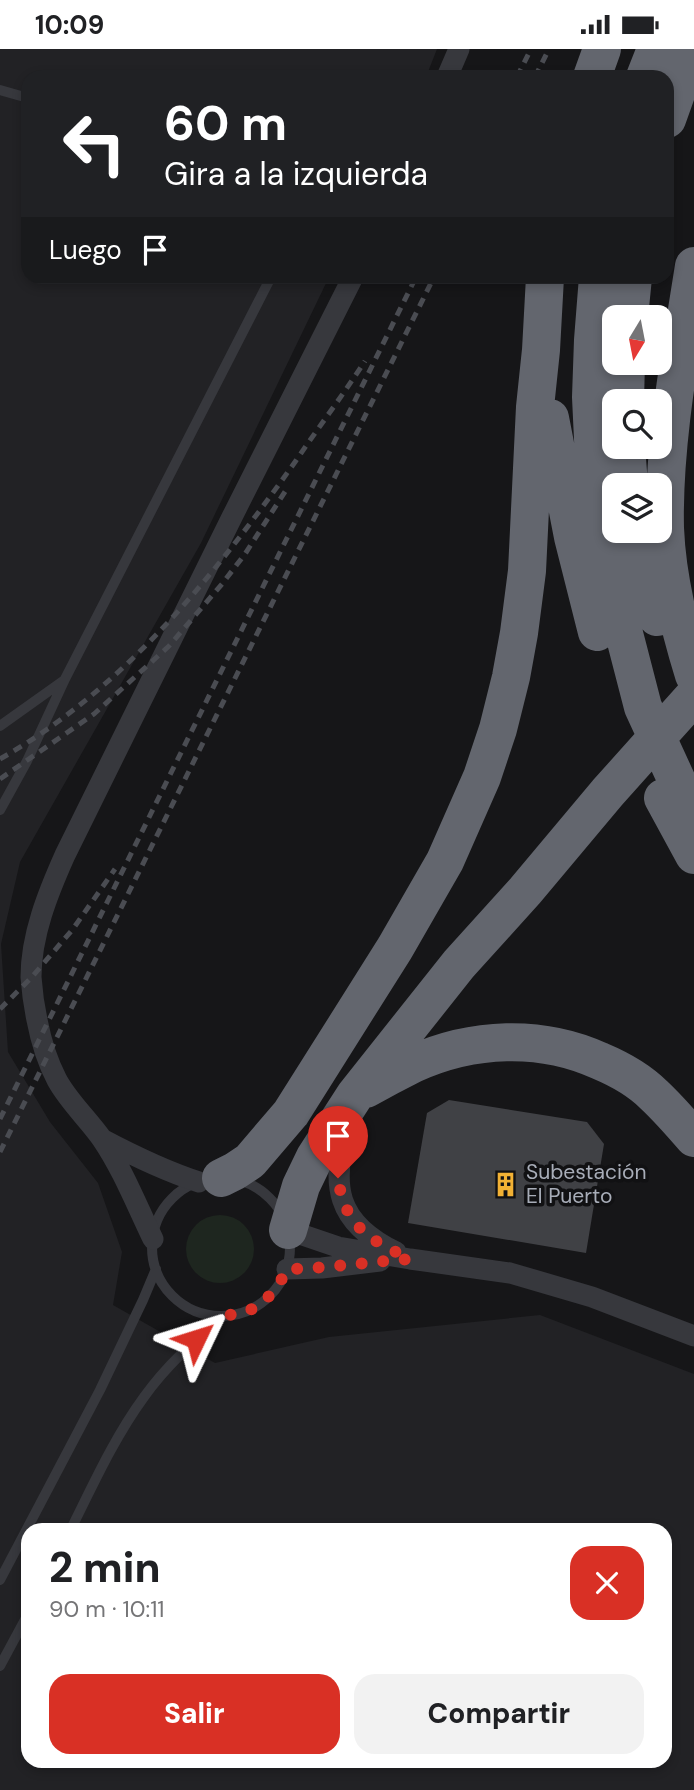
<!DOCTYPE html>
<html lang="es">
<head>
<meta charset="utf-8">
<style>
  :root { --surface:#fff; --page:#f2f2f2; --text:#202124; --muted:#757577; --accent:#d93025 }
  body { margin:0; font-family:"DM Sans",sans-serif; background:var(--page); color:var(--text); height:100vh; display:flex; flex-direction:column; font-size:26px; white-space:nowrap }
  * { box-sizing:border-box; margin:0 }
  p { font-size:23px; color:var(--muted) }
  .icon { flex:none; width:38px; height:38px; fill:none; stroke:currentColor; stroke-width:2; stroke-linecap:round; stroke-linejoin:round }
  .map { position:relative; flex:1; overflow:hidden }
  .sheet { position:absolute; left:21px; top:1474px; width:651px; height:245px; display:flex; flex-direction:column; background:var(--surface); border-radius:21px; box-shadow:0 4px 10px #0003 }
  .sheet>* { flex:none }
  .top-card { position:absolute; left:21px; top:21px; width:653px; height:214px; border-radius:21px; box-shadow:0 4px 10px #0003; background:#202124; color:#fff; overflow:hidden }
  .needle { width:46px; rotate:190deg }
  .fabs { position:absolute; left:602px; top:256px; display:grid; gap:14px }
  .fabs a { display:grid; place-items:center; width:70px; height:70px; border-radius:14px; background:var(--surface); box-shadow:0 4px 10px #0003; font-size:35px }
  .pin { position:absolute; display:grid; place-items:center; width:60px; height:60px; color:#fff; margin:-72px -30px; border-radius:50% 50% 50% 0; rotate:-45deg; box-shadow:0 0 7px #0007 }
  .pin .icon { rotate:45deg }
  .me { position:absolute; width:77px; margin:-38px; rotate:49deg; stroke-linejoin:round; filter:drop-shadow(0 0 5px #0008) }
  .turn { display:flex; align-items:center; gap:24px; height:147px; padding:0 28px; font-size:32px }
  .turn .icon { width:91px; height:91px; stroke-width:2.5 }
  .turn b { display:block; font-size:49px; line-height:60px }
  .then { display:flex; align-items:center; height:66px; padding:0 28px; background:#0003; gap:14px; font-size:26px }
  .round { display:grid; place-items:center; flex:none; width:74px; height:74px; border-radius:21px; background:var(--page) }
  .head { display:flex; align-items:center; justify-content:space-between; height:119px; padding:0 28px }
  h1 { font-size:42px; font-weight:800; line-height:52px }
  .action { display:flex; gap:14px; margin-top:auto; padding:14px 28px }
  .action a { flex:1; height:80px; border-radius:21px; background:var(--accent); color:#fff; font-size:28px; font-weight:800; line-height:80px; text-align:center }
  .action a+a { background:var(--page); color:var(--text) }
  .status { display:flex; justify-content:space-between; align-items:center; height:49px; padding:0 35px; background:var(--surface); direction:ltr }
  .status svg { height:19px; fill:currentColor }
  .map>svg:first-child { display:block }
  .built { fill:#222225; fill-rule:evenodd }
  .green { fill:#1e261f }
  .building { fill:#404145 }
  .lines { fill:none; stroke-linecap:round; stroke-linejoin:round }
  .lane { stroke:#37383d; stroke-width:10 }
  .street { stroke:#37383d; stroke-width:21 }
  .highway { stroke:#63666e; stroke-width:38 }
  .rail { stroke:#4a4c52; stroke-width:5; stroke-dasharray:9 7; stroke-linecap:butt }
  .route { stroke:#d93025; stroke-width:12; stroke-dasharray:0 21.6 }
  .labels { text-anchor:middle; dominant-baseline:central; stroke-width:7; stroke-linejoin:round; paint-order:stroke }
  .poi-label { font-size:21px; fill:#a8adb8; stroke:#111113; text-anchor:start }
</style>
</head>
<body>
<div class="status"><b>10:09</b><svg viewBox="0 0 49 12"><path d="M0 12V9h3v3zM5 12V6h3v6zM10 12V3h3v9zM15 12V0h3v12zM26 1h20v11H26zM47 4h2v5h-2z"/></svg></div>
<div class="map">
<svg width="694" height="1741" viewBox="0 0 694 1741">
  <rect width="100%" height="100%" fill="#161618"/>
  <path class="built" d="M0,0h437l-11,28h-398v200h301l-128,266 -181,319 -19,82 7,108 42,70 48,61 24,69 -9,53 102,58 114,-26 211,-22 154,59v416h-694zM28,1480h637v232h-637z"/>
  <path class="green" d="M186 1200a34 34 0 1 1 68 0a34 34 0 1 1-68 0Z"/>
  <path class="building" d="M449,1051l138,22 17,22 -18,109 -178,-30 19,-110z"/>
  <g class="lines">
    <path class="lane" d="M0,41l28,8
      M0,677l63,-45
      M0,761l27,-49 38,-82 206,-402
      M152 1198a69 69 0 1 1 138 0a69 69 0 1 1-138 0Z
      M71,1480c22,-44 43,-91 73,-132 22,-31 50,-56 79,-81
      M0,1531l100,-190 43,-90 13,-31
      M0,1617l28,-52"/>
    <path class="street" d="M447,28l12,-28
      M347,1076c-16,61 -12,97 49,127
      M102,1090c32,17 63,32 97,43
      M288,1181l50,17 72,12 100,14 82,24 102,39
      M153,1190c-16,-33 -30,-69 -51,-100 -14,-20 -33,-37 -45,-59 -10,-19 -16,-39 -20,-60 -3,-14 -5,-29 -6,-43 0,-42 17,-84 34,-122l167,-338 121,-240
      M287,1220l35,-1 58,-7"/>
    <path class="highway" d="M592,28l10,-28
      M645,28l11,-28
      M667,70l25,-70
      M694,217c-13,84 -31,178 -29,262 2,50 14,99 29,147
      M598,228l-5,63 -2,57 3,63 8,67 11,64 30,116 51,111
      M629,268l4,-40
      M625,352l1,-39
      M550,369l23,119 24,95
      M626,397l3,39
      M635,481l3,22 19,65
      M663,749l31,57
      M366,1040c16,-9 31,-17 47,-25 59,-27 128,-30 187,-3 19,8 39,19 54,34 14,13 27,28 40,43
      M221,1129l14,-7 15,-10 41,-48 104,-165 50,-87 37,-84 16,-48 13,-52 8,-44 8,-62 8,-164 6,-57 4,-73
      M288,1181l13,-44 14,-29 40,-62 104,-131 66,-73 83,-99 86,-96"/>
    <path class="rail" d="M517,28l14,-28
      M535,28l14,-28
      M0,710c124,-70 214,-183 295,-297 23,-34 48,-67 70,-101
      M0,730l94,-65 75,-68 53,-62 23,-30 43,-67
      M0,960l31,-31 42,-49 42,-60
      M0,1070l416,-842
      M0,1103l434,-875"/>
  </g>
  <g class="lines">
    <path class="route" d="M196,1290c8,-6 16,-17 26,-22 5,-3 11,-2 17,-3 23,-6 38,-24 48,-45 42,-1 82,-7 123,-10 -41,-20 -65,-32 -72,-81"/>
  </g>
  <defs>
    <symbol id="building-bare" viewBox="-9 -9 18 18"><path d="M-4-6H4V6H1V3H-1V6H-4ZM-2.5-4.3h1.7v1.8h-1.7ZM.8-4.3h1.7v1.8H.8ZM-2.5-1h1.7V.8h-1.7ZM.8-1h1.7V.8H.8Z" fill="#f2b134" stroke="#111113" stroke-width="2.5" paint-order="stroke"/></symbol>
  </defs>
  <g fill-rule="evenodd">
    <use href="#building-bare" x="488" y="1118" width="35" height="35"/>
  </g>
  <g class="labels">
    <g class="poi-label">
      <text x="526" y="1123">Subestación<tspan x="526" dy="24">El Puerto</tspan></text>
    </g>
  </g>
</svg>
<div class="fabs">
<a><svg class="needle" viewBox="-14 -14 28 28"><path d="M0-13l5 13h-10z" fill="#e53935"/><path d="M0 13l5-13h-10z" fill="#757577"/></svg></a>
<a><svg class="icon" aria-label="search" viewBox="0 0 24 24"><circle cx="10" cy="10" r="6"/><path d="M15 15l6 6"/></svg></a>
<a><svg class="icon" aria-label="layers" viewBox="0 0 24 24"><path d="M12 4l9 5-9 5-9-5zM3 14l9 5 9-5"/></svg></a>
</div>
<div class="pin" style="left:338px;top:1129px;background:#d93025"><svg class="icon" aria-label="arrive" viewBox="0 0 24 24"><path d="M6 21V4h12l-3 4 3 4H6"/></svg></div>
<svg class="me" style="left:196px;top:1290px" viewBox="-20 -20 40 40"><path d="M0-17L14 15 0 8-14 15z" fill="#d93025" stroke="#fff" stroke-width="4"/></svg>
<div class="top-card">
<div class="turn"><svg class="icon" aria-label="left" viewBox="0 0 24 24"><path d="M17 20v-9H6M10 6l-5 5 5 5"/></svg><div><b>60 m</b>Gira a la izquierda</div></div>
<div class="then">Luego<svg class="icon" aria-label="arrive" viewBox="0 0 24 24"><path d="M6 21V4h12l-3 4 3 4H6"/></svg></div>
</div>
<section class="sheet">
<div class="head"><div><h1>2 min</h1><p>90 m · 10:11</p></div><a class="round" style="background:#d93025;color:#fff"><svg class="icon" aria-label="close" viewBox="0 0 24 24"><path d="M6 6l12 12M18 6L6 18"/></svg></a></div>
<div class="action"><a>Salir</a><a>Compartir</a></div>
</section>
</div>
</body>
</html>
